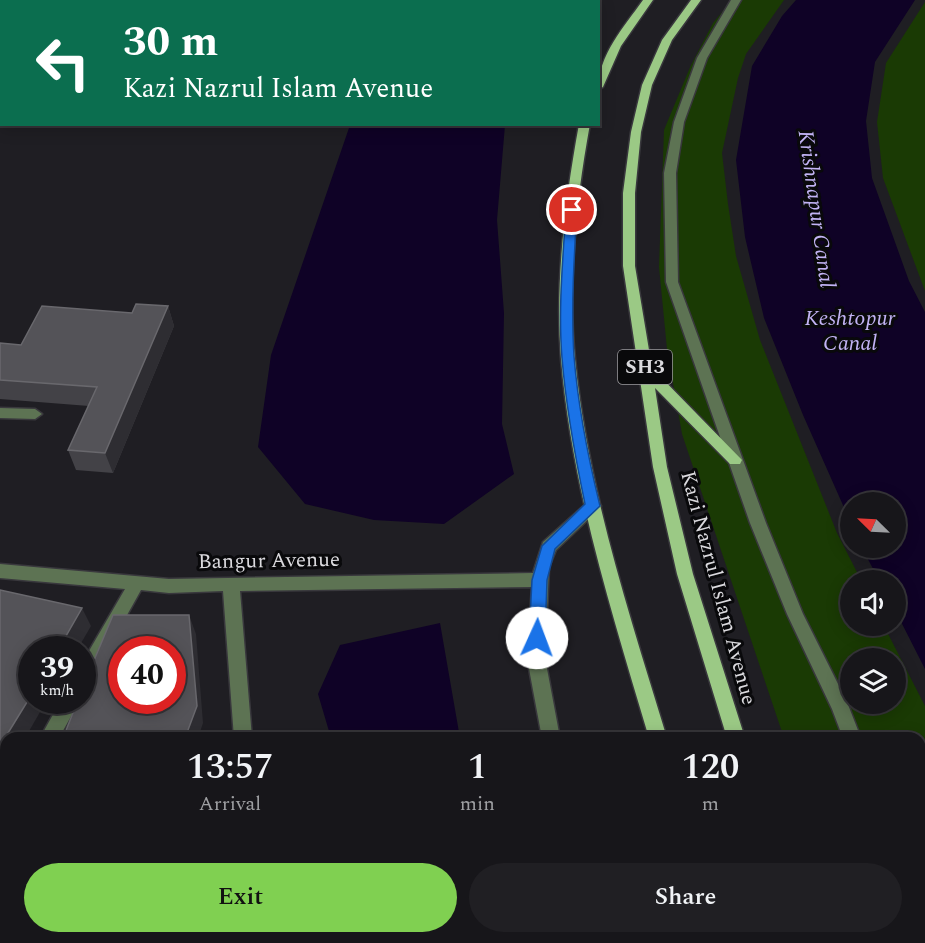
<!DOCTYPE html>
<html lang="en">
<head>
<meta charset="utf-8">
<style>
  :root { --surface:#17161a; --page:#201f23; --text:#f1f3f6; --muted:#9e9fa2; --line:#363539; --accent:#80d051 }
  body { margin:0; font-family:Spectral,serif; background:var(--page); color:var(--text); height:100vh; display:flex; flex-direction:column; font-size:22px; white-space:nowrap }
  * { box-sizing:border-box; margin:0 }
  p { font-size:20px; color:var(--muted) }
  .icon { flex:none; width:33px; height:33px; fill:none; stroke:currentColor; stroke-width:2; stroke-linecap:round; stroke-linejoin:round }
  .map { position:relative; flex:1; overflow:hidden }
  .details { position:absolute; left:0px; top:732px; width:926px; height:212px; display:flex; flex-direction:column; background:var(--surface); border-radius:18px 18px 0 0; box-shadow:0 3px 15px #0003,0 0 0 2px var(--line) }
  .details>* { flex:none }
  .banner { position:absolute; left:0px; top:0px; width:600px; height:126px; box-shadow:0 3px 15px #0003,0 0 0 2px var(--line); background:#0b6e4f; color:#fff; overflow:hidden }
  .needle { width:39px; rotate:294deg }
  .tools { position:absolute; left:840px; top:492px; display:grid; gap:12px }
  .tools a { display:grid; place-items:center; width:66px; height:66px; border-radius:50%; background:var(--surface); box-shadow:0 3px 15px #0003,0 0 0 2px var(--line); font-size:30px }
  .speed { position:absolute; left:18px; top:636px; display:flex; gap:12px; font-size:30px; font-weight:700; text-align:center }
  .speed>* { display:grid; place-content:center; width:78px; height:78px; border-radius:50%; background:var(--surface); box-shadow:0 3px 15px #0003,0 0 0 2px var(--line); line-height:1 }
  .speed small { font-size:15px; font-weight:400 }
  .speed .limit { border:9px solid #d22; background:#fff; color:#111 }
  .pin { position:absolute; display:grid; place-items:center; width:51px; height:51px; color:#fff; margin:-26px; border:3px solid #fff; border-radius:50%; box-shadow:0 2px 6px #0007 }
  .me { position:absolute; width:66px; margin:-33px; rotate:2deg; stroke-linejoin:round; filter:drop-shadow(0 0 4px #0008) }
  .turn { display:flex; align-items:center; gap:21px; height:126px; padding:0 24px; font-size:27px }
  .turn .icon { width:78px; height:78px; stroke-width:2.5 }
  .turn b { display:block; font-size:42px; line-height:51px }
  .eta { display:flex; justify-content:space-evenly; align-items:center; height:102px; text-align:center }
  .eta b { font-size:36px; font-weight:600; line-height:42px }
  .button { display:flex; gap:12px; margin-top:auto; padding:12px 24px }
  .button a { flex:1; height:69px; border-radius:36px; background:var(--accent); color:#111; font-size:24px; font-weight:600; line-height:69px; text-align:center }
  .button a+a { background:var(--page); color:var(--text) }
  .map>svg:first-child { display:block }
  .green { fill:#1a3a04; fill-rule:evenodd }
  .water { fill:#0f0226 }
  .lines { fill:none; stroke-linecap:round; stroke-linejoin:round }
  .minor-casing { stroke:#39383d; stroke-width:3 }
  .major-casing { stroke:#39383d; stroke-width:3 }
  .minor { fill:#5d7353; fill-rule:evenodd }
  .major { fill:#9bc985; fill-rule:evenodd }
  .wall { fill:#434247 }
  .shaded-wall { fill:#2e2d32 }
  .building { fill:#545358; stroke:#69686d; stroke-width:1.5; fill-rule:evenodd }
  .route { fill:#1a73e8; stroke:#114b97; stroke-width:1.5 }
  .labels { text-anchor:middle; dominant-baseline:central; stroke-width:6; stroke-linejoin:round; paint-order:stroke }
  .shield { fill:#09090b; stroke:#9c9b9f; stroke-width:1.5 }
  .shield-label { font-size:20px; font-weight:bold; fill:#dbdade }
  .street-label { font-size:21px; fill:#dbdade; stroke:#09090b }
  .water-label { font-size:22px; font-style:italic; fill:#c2b3f4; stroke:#09090b }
</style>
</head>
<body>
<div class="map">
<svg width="925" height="943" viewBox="0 0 925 943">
  <rect width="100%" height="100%" fill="#1f1e23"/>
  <path class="green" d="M85,0h264l-265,1z
    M732,0h52l-38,54 -8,24 -16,75 6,51 8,52 24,84 77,193 24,47h-11v46h34l41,80v237h-57l-2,-5h54v-200h-136l-102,-304 -15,-85 -8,-82 5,-137 27,-65 22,-42zM850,658h46v46h-46z
    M925,2v289l-42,-113 -6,-56 9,-59z"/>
  <path class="water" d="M796,0h119l-40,62 -9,59 6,57 37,103 16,31v357l-29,-57v-32h-17l-17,-32h34v-46h-46v19l-47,-106 -39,-97 -19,-81 -9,-77 16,-94 30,-50z
    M350,125h155l-8,95 7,93 -2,111 12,50 -70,50 -70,-4 -69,-16 -47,-57 13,-92z
    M440,623l20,115h-129l-13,-44 22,-49z
    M360,938h134l1,5h-135z"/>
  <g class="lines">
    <defs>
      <path id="minor" d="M56,0h10l-10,2z
        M731,0h10l-34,58 -23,64 -8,51 2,109 88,241 37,91 44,88 14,36h-18l-11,-29 -45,-95 -37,-91 -84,-241 -2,-109 10,-51 23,-64z
        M0,78h2l-2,8z
        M0,408l35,1 7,5 -7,5 -35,-1z
        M593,500l5,2 3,4 -3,4 -42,40 -7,17 -4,91 15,80h-18l-15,-80 5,-71 -292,4 12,147h-18l-11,-147 -54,2 -28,-3 -53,95 -6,2v-24l43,-74 -125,-11v-14l169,15 364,-6 10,-31 45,-40z
        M61,700h19l-21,38h-19z
        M6,806v26l-6,2v-26z
        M920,911l5,2v30h-7l-3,-5h5z
        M247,938h20v5h-20z
        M579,938h20l1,5h-20z"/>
      <path id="major" d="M643,0h10l-32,46 -18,41 -5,3c0,-35 26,-63 45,-90z
        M691,0h10l-29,40 -20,45 -11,47 -6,61v73l17,102 90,92 -2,4h-10l-75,-76 12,79 26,107 52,164h-18l-50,-164 -24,-107 -30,-201v-73l8,-61 11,-47 20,-45z
        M579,124h11c-14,77 -23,158 -15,235 13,131 54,254 92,379h-18c-37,-125 -77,-249 -88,-379 -6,-78 4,-158 18,-235z
        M709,938h20l1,5h-20z
        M801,938h20l2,5h-20z"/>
    </defs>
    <use href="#minor" class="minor-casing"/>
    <use href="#major" class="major-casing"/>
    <use href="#minor" class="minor"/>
    <use href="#major" class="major"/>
  </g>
  <path class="wall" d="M168,306l6,20 -61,147 -37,-3 -8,-20 21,-44 -89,-7v-56l21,2 111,-32z"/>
  <path class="shaded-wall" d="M26,0h14l-1,2h-14z
    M2,34v20l-2,2v-20z
    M168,306l6,20 -61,147 -8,-20z
    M82,608l9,18 -14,24h-19z
    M189,615l7,19 7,89 -5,15h-13z
    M32,694v6h15l-22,38h-19v33l-6,11v-36z
    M214,938h7l-1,5h-7z"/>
  <path class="building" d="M0,0h26l-1,2h-23v32l-2,2z
    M136,304l32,2 -63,147 -37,-3 29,-63 -97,-7v-37l21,2 21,-39 90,7z
    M0,590l82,18 -24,42h-26v44l-32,52z
    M113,615h76l8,91 -12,32h-122l15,-38h4v-11zM122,650h50v50h-50z
    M6,883v55h208l-1,5h-213v-49z"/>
  <path class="route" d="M572,206l5,4c-3,48 -6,98 -3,146 4,51 14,101 26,150l-45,43 -8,31 -2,58 -3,5 -5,2 -6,-2 -2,-5 3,-58 10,-34 43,-42c-10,-48 -19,-97 -23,-146 -4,-49 1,-100 4,-148z"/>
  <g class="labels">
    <rect class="shield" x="618" y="350" width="54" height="34" rx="4.5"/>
    <g class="shield-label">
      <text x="645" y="367">SH3</text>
    </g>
    <g class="street-label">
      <text transform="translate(269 561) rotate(-1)">Bangur Avenue</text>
      <text transform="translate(718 588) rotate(75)">Kazi Nazrul Islam Avenue</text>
    </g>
    <g class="water-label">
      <text transform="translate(816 209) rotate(82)">Krishnapur Canal</text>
      <text x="850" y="318">Keshtopur<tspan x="850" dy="25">Canal</tspan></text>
    </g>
  </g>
</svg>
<div class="tools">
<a><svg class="needle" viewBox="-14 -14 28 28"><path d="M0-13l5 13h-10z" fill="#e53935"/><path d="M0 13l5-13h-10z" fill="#9e9fa2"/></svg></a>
<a><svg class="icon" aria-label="sound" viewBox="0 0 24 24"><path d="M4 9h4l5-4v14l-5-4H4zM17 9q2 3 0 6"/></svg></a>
<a><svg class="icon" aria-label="layers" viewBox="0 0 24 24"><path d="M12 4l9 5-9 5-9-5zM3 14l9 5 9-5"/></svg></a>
</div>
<div class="speed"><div>39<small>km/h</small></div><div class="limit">40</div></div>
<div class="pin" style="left:572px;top:210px;background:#d93025"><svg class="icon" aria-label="arrive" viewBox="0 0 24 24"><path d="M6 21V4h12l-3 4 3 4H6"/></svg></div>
<svg class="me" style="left:537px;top:638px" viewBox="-20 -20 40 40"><circle r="19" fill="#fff"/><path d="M0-13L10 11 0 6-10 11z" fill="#1a73e8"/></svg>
<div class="banner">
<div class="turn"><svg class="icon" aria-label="left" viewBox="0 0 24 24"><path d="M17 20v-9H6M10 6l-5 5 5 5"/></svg><div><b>30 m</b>Kazi Nazrul Islam Avenue</div></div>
</div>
<section class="details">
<div class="eta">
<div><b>13:57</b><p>Arrival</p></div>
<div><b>1</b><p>min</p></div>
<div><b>120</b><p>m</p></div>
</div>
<div class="button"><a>Exit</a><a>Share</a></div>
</section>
</div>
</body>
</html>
